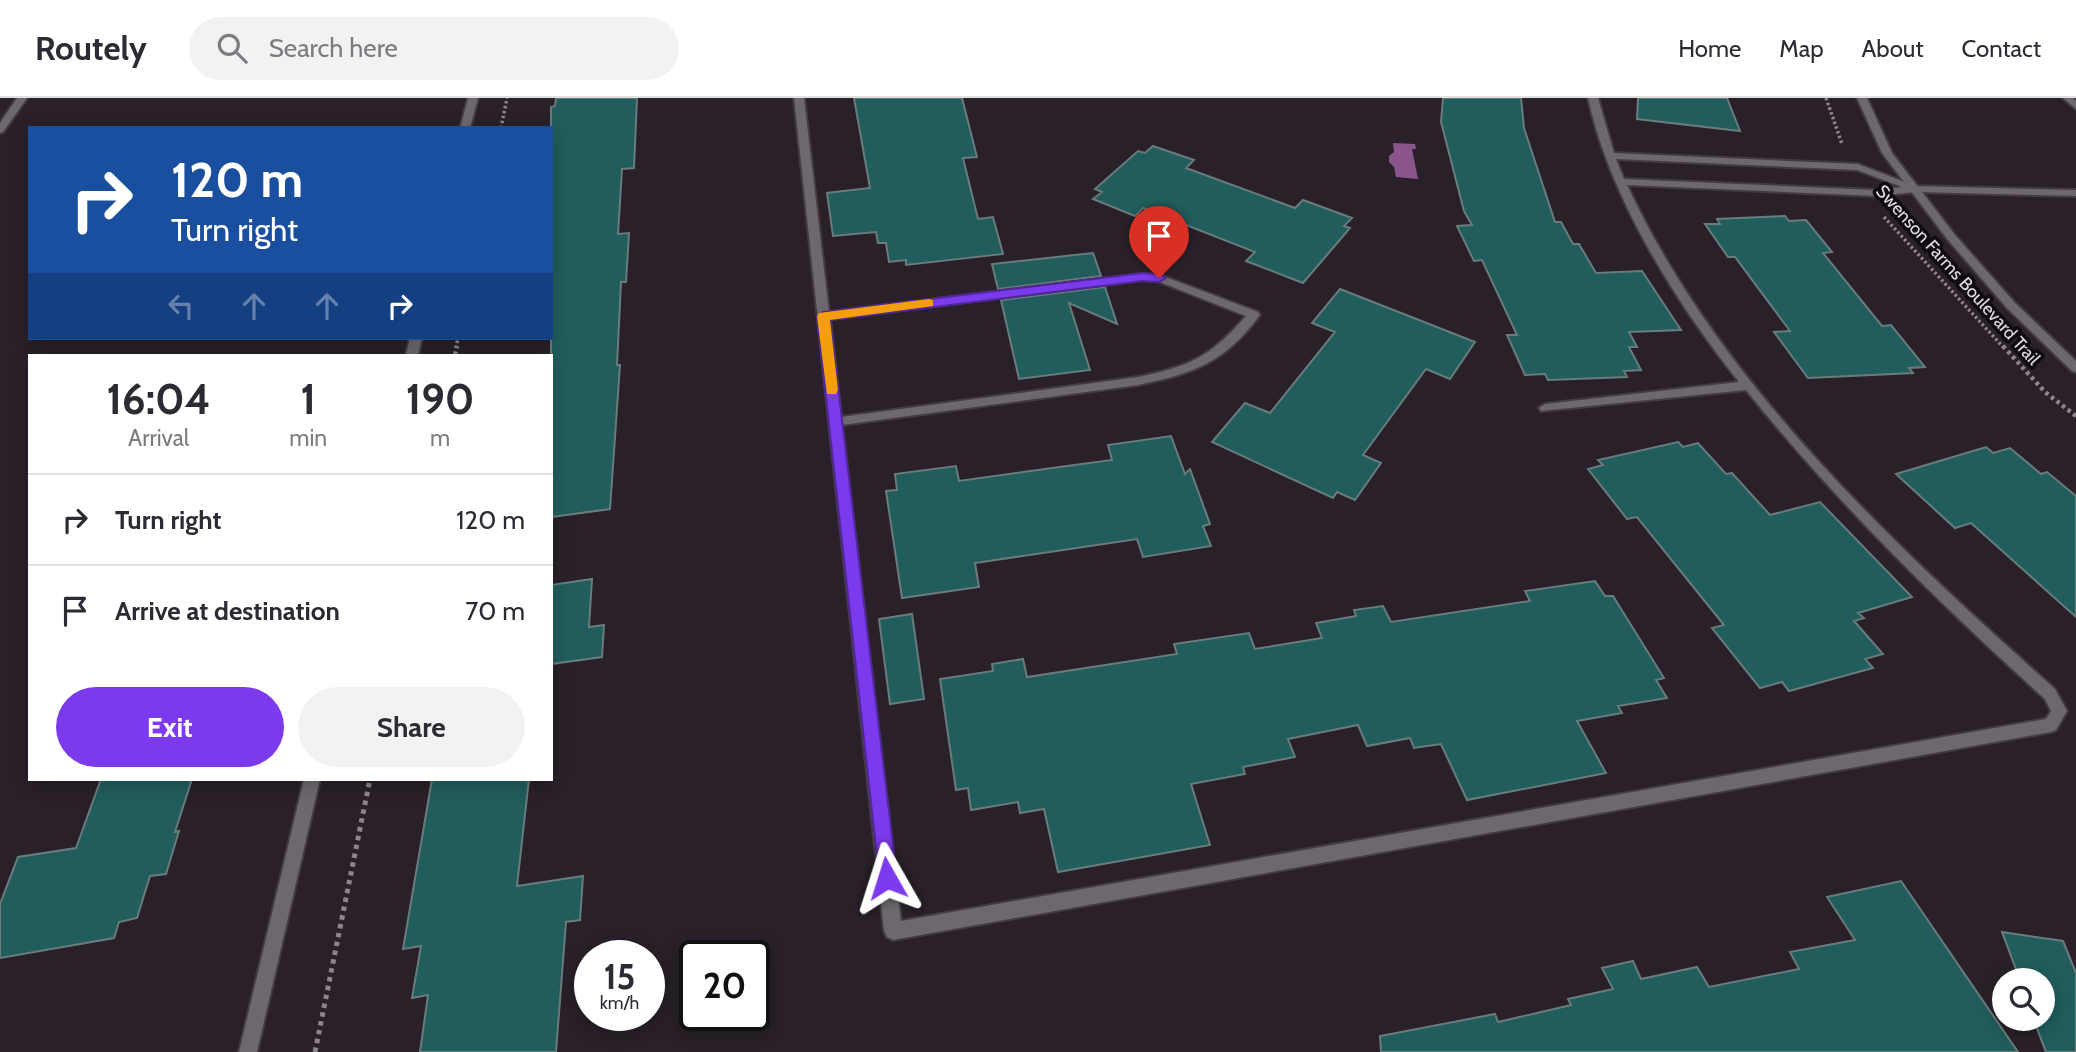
<!DOCTYPE html>
<html lang="en">
<head>
<meta charset="utf-8">
<style>
  :root { --surface:#fff; --page:#f2f2f3; --text:#2b2b33; --muted:#7c7c81; --line:#e1e1e2; --accent:#7c3aed }
  body { margin:0; font-family:Cabin,sans-serif; background:var(--page); color:var(--text); height:100vh; display:flex; flex-direction:column; font-size:26px; white-space:nowrap }
  * { box-sizing:border-box; margin:0 }
  p { font-size:23px; color:var(--muted) }
  .icon { flex:none; width:38px; height:38px; fill:none; stroke:currentColor; stroke-width:2; stroke-linecap:round; stroke-linejoin:round }
  .map { position:relative; flex:1; overflow:hidden }
  .panel { position:absolute; left:28px; top:256px; width:525px; height:427px; display:flex; flex-direction:column; background:var(--surface); border-radius:0px; box-shadow:0 4px 18px #0003 }
  .panel>* { flex:none }
  .hud { position:absolute; left:28px; top:28px; width:525px; height:214px; border-radius:0px; box-shadow:0 4px 18px #0003; background:#1a4fa0; color:#fff; overflow:hidden }
  .fabs { position:absolute; left:1992px; top:870px; display:grid; gap:14px }
  .fabs a { display:grid; place-items:center; width:63px; height:63px; border-radius:50%; background:var(--surface); box-shadow:0 4px 18px #0003; font-size:35px }
  .speed { position:absolute; left:574px; top:842px; display:flex; gap:14px; font-size:35px; font-weight:700; text-align:center }
  .speed>* { display:grid; place-content:center; width:91px; height:91px; border-radius:50%; background:var(--surface); box-shadow:0 4px 18px #0003; line-height:1 }
  .speed small { font-size:18px; font-weight:400 }
  .speed .limit { border:4px solid #111; border-radius:10px; background:#fff; color:#111 }
  .pin { position:absolute; display:grid; place-items:center; width:60px; height:60px; color:#fff; margin:-72px -30px; border-radius:50% 50% 50% 0; rotate:-45deg; box-shadow:0 0 7px #0007 }
  .pin .icon { rotate:45deg }
  .me { position:absolute; width:77px; margin:-38px; rotate:354deg; stroke-linejoin:round; filter:drop-shadow(0 0 5px #0008) }
  .turn { display:flex; align-items:center; gap:24px; height:147px; padding:0 28px; font-size:32px }
  .turn .icon { width:91px; height:91px; stroke-width:2.5 }
  .turn b { display:block; font-size:49px; line-height:60px }
  .lanes { display:flex; align-items:center; height:66px; padding:0 28px; background:#0003; justify-content:center; gap:35px; direction:ltr }
  .lanes .off { opacity:.35 }
  .eta { display:flex; justify-content:space-evenly; align-items:center; height:119px; text-align:center }
  .eta b { font-size:42px; font-weight:700; line-height:49px }
  .primary-button { display:flex; gap:14px; margin-top:auto; padding:14px 28px }
  .primary-button a { flex:1; height:80px; border-radius:42px; background:var(--accent); color:#fff; font-size:28px; font-weight:700; line-height:80px; text-align:center }
  .primary-button a+a { background:var(--page); color:var(--text) }
  ul { padding:0; list-style:none }
  li { display:flex; align-items:center; gap:21px; height:91px; padding:0 28px; border-top:2px solid var(--line) }
  li div { flex:1 }
  li b { display:block; font-size:26px }
  li em { font-style:normal }
  header { display:flex; align-items:center; gap:42px; box-sizing:border-box; height:98px; padding:0 35px; background:var(--surface); border-bottom:2px solid var(--line) }
  header strong { font-size:33px }
  nav { display:flex; gap:38px; margin-inline-start:auto; font-size:24px }
  .search { width:490px; height:63px; background:var(--page); display:flex; align-items:center; gap:18px; box-sizing:border-box; padding:0 24px; border-radius:38px; color:var(--muted); font-size:26px }
  .map>svg:first-child { display:block }
  .water { fill:#8a558b }
  .building { fill:#205d5c; stroke:#697c7b; stroke-width:2 }
  .lines { fill:none; stroke-linecap:round; stroke-linejoin:round }
  .service-casing { stroke:#433a43; stroke-width:4 }
  .minor-casing { stroke:#433a43; stroke-width:4 }
  .tertiary-casing { stroke:#433a43; stroke-width:4 }
  .path-far2 { stroke:#8c858c; stroke-width:3.5; stroke-dasharray:2.5 2.5; stroke-linecap:butt }
  .path-far1 { stroke:#8c858c; stroke-width:4.5; stroke-dasharray:3.5 3.5; stroke-linecap:butt }
  .path { stroke:#8c858c; stroke-width:5; stroke-dasharray:4.5 4.5; stroke-linecap:butt }
  .service { fill:#6d686d; fill-rule:evenodd }
  .minor { fill:#6d686d; fill-rule:evenodd }
  .tertiary { fill:#6d686d; fill-rule:evenodd }
  .route { fill:#7c3aed; stroke:#51269a; stroke-width:2 }
  .slow { fill:#f59e0b }
  .labels { text-anchor:middle; dominant-baseline:central; stroke-width:7; stroke-linejoin:round; paint-order:stroke }
  .far-street-label { font-size:18px; fill:#e2dce2; stroke:#0f0b0f }
</style>
</head>
<body>
<header>
<strong>Routely</strong>
<div class="search"><svg class="icon" aria-label="search" viewBox="0 0 24 24"><circle cx="10" cy="10" r="6"/><path d="M15 15l6 6"/></svg>Search here</div>
<nav><a>Home</a><a>Map</a><a>About</a><a>Contact</a></nav>
</header>
<div class="map">
<svg width="2076" height="954" viewBox="0 0 2076 954">
  <rect width="100%" height="100%" fill="#292029"/>
  <path class="water" d="M1393,45l22,1 1,5h-4l6,30 -22,-2 -2,-10 -5,-5v-6l5,-4z"/>
  <path class="building" d="M556,0h81l-3,70 -12,1 -4,65 11,-1 -3,49h-5l-4,83h3l-10,144 -59,8v-410l4,-1z
    M854,0h108l15,59 -14,1 15,61 15,-2 10,37 -97,11v-5l-17,2 -3,-19h-8l-2,-11 -43,4 -6,-43 43,-5z
    M1443,0h78l3,30 31,94h6l12,22h6l17,29 46,-2 39,59 -52,2 8,15h-8l12,23 -17,1 3,6 -79,3 -3,-6 -20,1 -18,-40h10l-35,-75 -8,1 -17,-35 15,-1 -8,-14 -23,-89z
    M1638,0h89l13,33 -103,-12z
    M1153,48l41,14 -8,8 109,40 8,-8 49,18 -8,8 6,2 -47,55 -57,-22 9,-9 -112,-44 -8,8 -42,-17 9,-7 -7,-3 43,-38 7,2z
    M1785,118l4,5 17,-1 26,32 -9,1 59,73 9,-1 34,42 -16,1 4,5 -105,5 -34,-46 16,-1 -55,-74h-7l-23,-33h15l-3,-5z
    M1093,155l8,23 -103,13 -6,-25z
    M1105,189l12,37 -48,-21 21,67 -71,9 -18,-79z
    M1340,191l135,53 -25,37 -24,-10 -63,86 18,8 -26,37 -18,-8 -4,6 -121,-56 33,-39 25,10 65,-81 -23,-9z
    M1171,338l14,38 5,-5 20,55 -7,2 8,20 -68,11 -6,-18 -162,24 4,24 -77,11 -16,-107 11,-1 -2,-16 61,-8 3,15 93,-13 60,-8 -4,-15z
    M1678,344l5,5 15,-4 28,31 6,-1 38,42 50,-13 92,95 -54,16 6,5 -10,3 29,33 -18,5 8,9 -84,23 -7,-9 -22,6 -48,-60 12,-3 -87,-108 -10,2 -39,-50 15,-4 -5,-5z
    M1986,349l7,6 17,-5 31,26 6,-2 29,24v121l-105,-94 -16,5 -59,-54z
    M592,481l-3,48 15,-2 -2,32 -51,7v-79z
    M1595,483l10,15h8l51,82 -8,2 11,18 -49,8 4,7 -45,8 29,52 -139,27 -26,-56 -27,4 -4,-10 -43,8 -9,-21 -70,14 7,18 -52,10 2,7 -54,10 19,61 -152,27 -14,-63 -24,4 -2,-11 -47,8 -3,-22 -12,2 -16,-111 53,-8 -1,-7 31,-5 4,18 150,-23 -3,-10 75,-11 6,16 67,-11 -6,-15 40,-7 -2,-6 29,-4 8,16 139,-21 -5,-10z
    M912,516l12,85 -34,5 -11,-85z
    M101,681h91l-17,53 4,-1 -13,43 -16,2 -13,42 -18,4 -5,16 -114,20v-54l18,-47 58,-9z
    M432,681h97l-12,107 66,-10 -3,44 -14,2 -10,130h-136l8,-57 -16,3 9,-52 -18,3z
    M1901,783l117,171h-637l-1,-16 115,-22 3,8 73,-17 -3,-6 45,-10 -11,-21 31,-7 8,18 56,-12 12,20 90,-18 -9,-17 65,-12 -28,-43z
    M2002,834l61,9 13,32v79h-30l-13,-34h9v-38h-22z"/>
  <g class="lines">
    <defs>
      <path id="service" d="M794,0h10l25,214 313,-38 21,2 95,36 2,3c-36,48 -65,58 -122,70l-296,40 59,496 1145,-202 5,-8 -6,-12c-107,-97 -209,-197 -299,-309l-205,21 -2,-3 6,-4 194,-22c-63,-79 -129,-184 -151,-284h10l16,55 244,11 57,22 161,4v6l-160,-4 -40,4 -249,-11c92,198 268,361 428,504l12,22 -11,19 -5,2 -1158,208 -6,-3 -3,-6zM1616,61l241,11 45,17 -26,3 -252,-11zM1142,182l15,1 89,35c-36,41 -55,50 -108,61l-297,40 -11,-98z
        M2063,0h10l3,3v8z"/>
      <path id="minor" d="M17,0h10l-24,34 -3,1v-10z
        M468,0h10l-8,30h-10z
        M410,240h12l-4,17h-12z
        M304,681h16l-63,273h-18z"/>
      <path id="tertiary" d="M1857,0h10l25,55 63,82 60,68 61,58v11l-4,-1 -65,-63 -59,-68 -66,-87z"/>
    </defs>
    <use href="#service" class="service-casing"/>
    <use href="#minor" class="minor-casing"/>
    <use href="#tertiary" class="tertiary-casing"/>
    <path class="path-far2" d="M1826,0l16,46
      M501,30l6,-30
      M1884,119l120,131
      M456,250l2,-10"/>
    <path class="path-far1" d="M2003,248l42,46 31,24
      M455,257l2,-9"/>
    <path class="path" d="M315,954l55,-273"/>
    <use href="#service" class="service"/>
    <use href="#minor" class="minor"/>
    <use href="#tertiary" class="tertiary"/>
  </g>
  <path class="route" d="M1142,175l17,1 7,4 -7,4 -17,-1 -312,39 67,558 -3,6 -7,3 -7,-3 -63,-568 6,-4z"/>
  <path class="slow" d="M929,201l4,1v6l-103,14 8,70 -2,4h-9l-10,-78 2,-3z"/>
  <g class="labels">
    <g class="far-street-label">
      <text transform="translate(1958 177) rotate(48)">Swenson Farms Boulevard Trail</text>
    </g>
  </g>
</svg>
<div class="fabs">
<a><svg class="icon" aria-label="search" viewBox="0 0 24 24"><circle cx="10" cy="10" r="6"/><path d="M15 15l6 6"/></svg></a>
</div>
<div class="speed"><div>15<small>km/h</small></div><div class="limit">20</div></div>
<div class="pin" style="left:1159px;top:180px;background:#d93025"><svg class="icon" aria-label="arrive" viewBox="0 0 24 24"><path d="M6 21V4h12l-3 4 3 4H6"/></svg></div>
<svg class="me" style="left:887px;top:780px" viewBox="-20 -20 40 40"><path d="M0-17L14 15 0 8-14 15z" fill="#7c3aed" stroke="#fff" stroke-width="4"/></svg>
<div class="hud">
<div class="turn"><svg class="icon" aria-label="right" viewBox="0 0 24 24"><path d="M7 20v-9h11M14 6l5 5-5 5"/></svg><div><b>120 m</b>Turn right</div></div>
<div class="lanes"><svg class="icon off" aria-label="left" viewBox="0 0 24 24"><path d="M17 20v-9H6M10 6l-5 5 5 5"/></svg><svg class="icon off" aria-label="ahead" viewBox="0 0 24 24"><path d="M12 20V5M6 11l6-6 6 6"/></svg><svg class="icon off" aria-label="ahead" viewBox="0 0 24 24"><path d="M12 20V5M6 11l6-6 6 6"/></svg><svg class="icon" aria-label="right" viewBox="0 0 24 24"><path d="M7 20v-9h11M14 6l5 5-5 5"/></svg></div>
</div>
<section class="panel">
<div class="eta">
<div><b>16:04</b><p>Arrival</p></div>
<div><b>1</b><p>min</p></div>
<div><b>190</b><p>m</p></div>
</div>
<ul>
<li><svg class="icon" aria-label="right" viewBox="0 0 24 24"><path d="M7 20v-9h11M14 6l5 5-5 5"/></svg><div><b>Turn right</b></div><em>120 m</em></li>
<li><svg class="icon" aria-label="arrive" viewBox="0 0 24 24"><path d="M6 21V4h12l-3 4 3 4H6"/></svg><div><b>Arrive at destination</b></div><em>70 m</em></li>
</ul>
<div class="primary-button"><a>Exit</a><a>Share</a></div>
</section>
</div>
</body>
</html>
